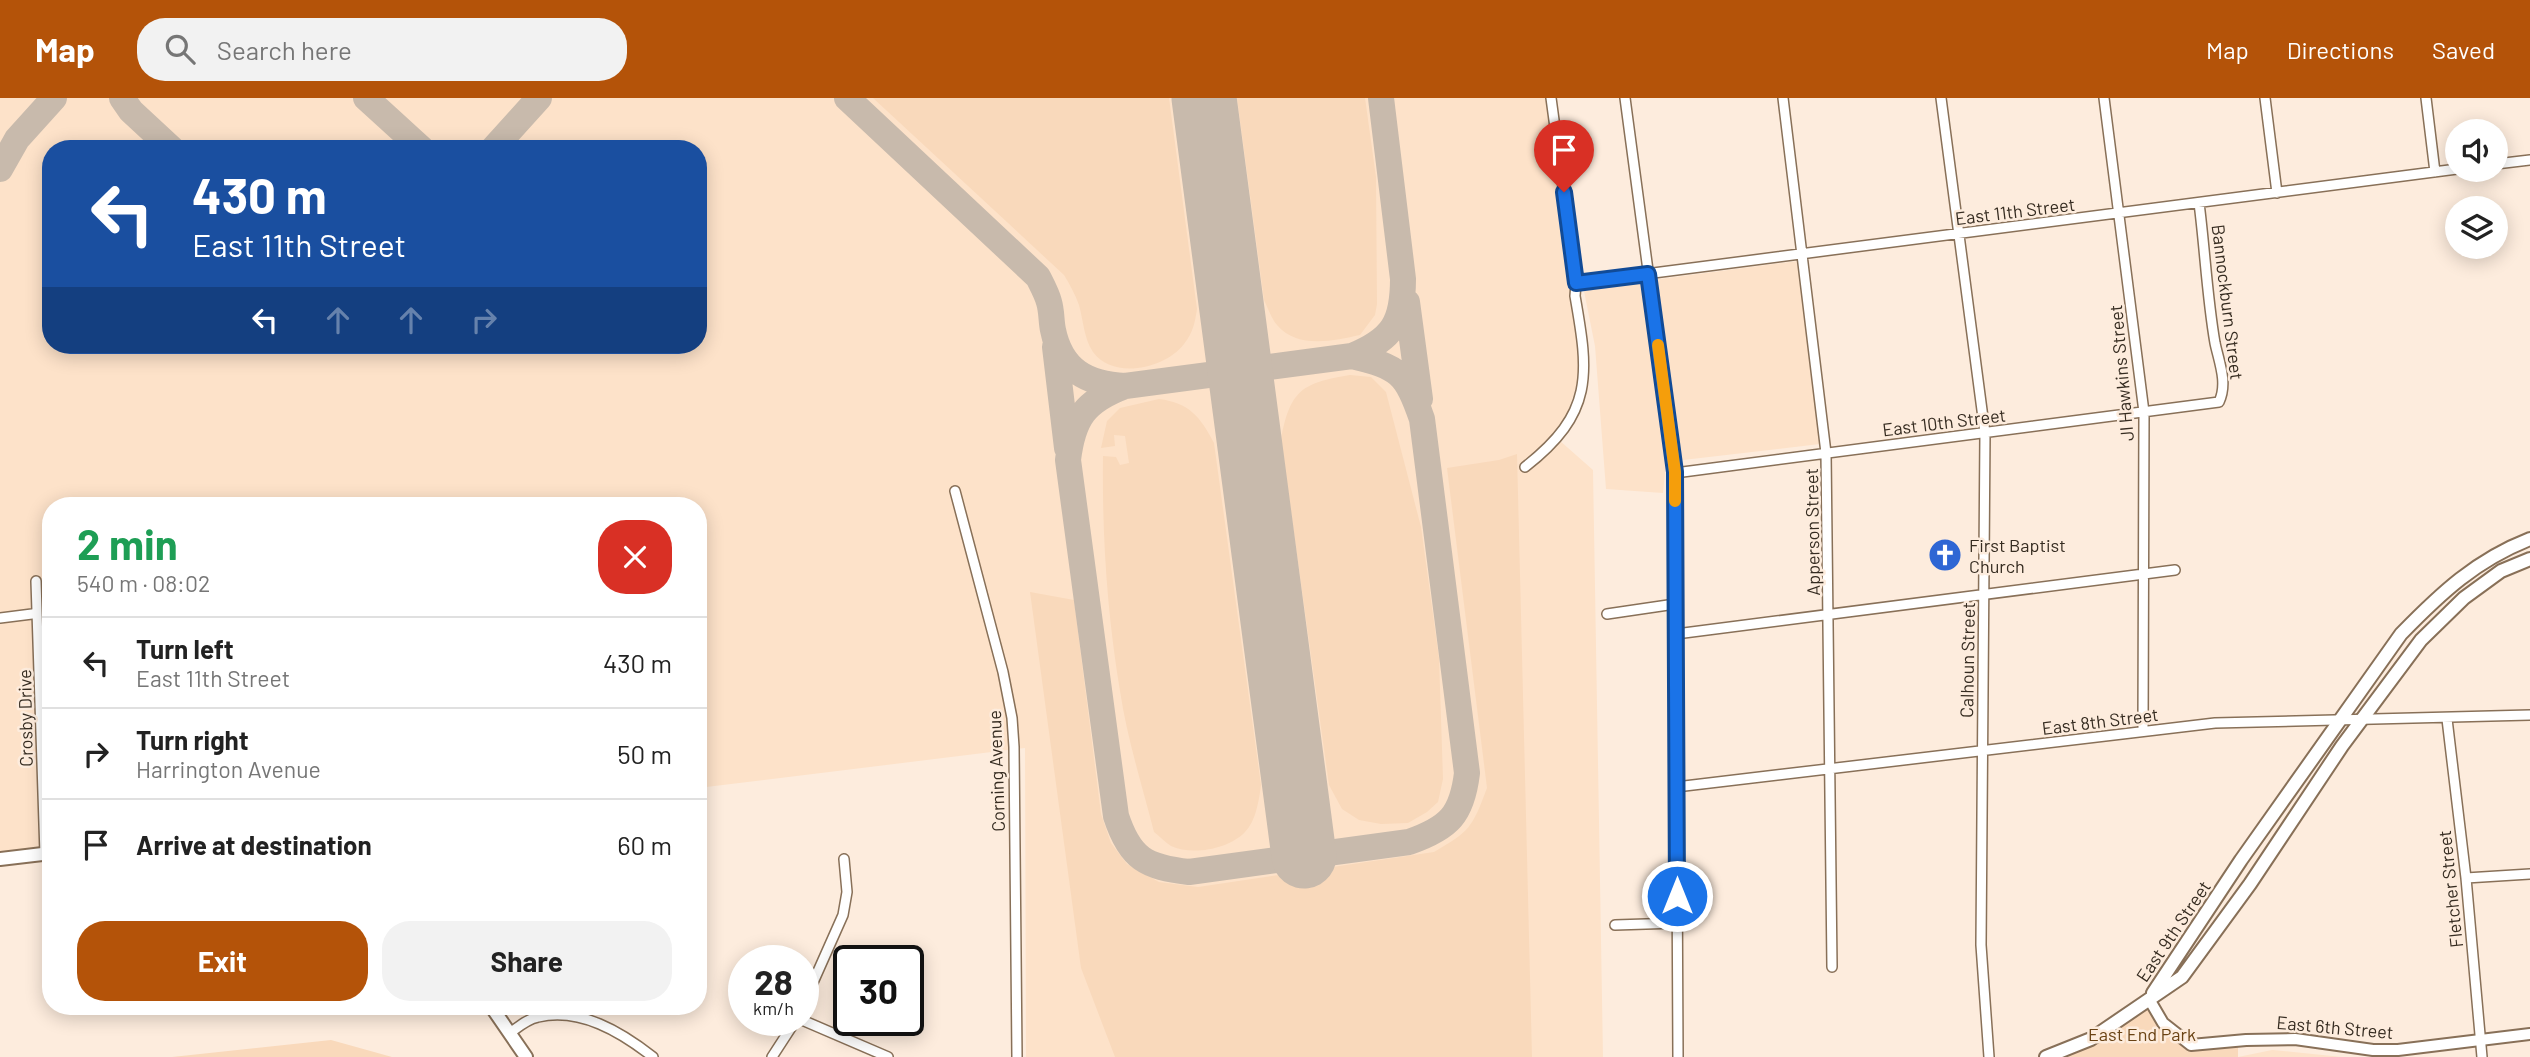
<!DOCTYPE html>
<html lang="en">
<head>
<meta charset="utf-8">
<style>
  :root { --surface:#fff; --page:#f2f2f2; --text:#222; --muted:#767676; --line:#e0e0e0; --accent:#b45309 }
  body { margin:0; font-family:Barlow,sans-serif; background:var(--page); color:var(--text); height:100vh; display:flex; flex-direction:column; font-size:26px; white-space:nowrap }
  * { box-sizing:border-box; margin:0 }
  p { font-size:23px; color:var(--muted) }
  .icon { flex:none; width:38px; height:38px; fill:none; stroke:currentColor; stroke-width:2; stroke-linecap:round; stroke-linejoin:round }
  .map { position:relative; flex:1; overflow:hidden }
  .details { position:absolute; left:42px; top:399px; width:665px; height:518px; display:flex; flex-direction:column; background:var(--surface); border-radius:28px; box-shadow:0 4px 18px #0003 }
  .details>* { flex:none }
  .top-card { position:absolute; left:42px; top:42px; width:665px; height:214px; border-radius:28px; box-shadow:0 4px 18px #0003; background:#1a4fa0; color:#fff; overflow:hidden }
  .tools { position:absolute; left:2445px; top:21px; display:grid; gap:14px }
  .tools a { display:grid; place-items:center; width:63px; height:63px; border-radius:50%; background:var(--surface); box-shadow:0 4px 18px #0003; font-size:35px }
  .speed { position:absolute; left:728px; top:847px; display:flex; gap:14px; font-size:35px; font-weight:700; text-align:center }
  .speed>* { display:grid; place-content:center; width:91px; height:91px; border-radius:50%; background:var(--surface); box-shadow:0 4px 18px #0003; line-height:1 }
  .speed small { font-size:18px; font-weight:400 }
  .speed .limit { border:4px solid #111; border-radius:10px; background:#fff; color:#111 }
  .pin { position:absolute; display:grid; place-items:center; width:60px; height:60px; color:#fff; margin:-72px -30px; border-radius:50% 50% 50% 0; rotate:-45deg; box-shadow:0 0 7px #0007 }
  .pin .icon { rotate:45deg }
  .me { position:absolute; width:77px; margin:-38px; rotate:0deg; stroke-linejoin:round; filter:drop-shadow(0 0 5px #0008) }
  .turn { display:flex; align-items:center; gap:24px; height:147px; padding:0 35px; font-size:32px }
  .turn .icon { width:91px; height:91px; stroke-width:2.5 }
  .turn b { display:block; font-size:49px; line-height:60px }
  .lanes { display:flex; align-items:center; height:66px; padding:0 35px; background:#0003; justify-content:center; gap:35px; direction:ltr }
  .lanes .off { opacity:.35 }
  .round { display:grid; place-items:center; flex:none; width:74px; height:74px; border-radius:28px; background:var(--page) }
  .overview { display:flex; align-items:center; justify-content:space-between; height:119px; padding:0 35px }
  h1 { font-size:42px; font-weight:700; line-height:52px; color:#1e9e55 }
  .cta { display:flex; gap:14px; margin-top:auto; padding:14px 35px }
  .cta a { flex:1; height:80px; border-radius:28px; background:var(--accent); color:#fff; font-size:28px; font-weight:700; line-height:80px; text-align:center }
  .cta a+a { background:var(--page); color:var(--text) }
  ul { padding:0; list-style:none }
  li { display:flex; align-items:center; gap:21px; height:91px; padding:0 35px; border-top:2px solid var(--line) }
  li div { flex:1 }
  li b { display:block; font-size:26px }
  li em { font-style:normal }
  header { display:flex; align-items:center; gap:42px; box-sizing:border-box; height:98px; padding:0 35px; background:var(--accent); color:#fff }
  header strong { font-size:33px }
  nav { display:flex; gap:38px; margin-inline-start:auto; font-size:24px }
  .search { width:490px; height:63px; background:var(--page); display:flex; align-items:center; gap:18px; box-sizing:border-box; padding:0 24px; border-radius:28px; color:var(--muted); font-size:26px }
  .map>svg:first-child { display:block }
  .built { fill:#fde2c9; fill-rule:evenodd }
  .green { fill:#f9d9bb }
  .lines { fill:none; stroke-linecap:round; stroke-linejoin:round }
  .taxiway { stroke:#c8baac; stroke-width:26 }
  .runway { stroke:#c8baac; stroke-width:65 }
  .minor-casing { stroke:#887058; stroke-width:12 }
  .tertiary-casing { stroke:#887058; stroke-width:14 }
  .secondary-casing { stroke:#887058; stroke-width:16 }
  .minor { stroke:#fff; stroke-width:9 }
  .tertiary { stroke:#fff; stroke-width:10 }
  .secondary { stroke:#fff; stroke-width:12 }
  .route-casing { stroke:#114b97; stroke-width:18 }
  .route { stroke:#1a73e8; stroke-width:12 }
  .slow { stroke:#f59e0b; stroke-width:12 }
  .labels { text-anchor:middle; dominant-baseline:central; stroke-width:5; stroke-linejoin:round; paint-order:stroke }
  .street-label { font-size:18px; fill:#362c21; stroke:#fdecdd }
  .poi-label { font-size:18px; fill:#362c21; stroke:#fdecdd; text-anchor:start }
  .park-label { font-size:18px; fill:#6a4314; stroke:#fdecdd }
</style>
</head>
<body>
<header>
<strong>Map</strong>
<div class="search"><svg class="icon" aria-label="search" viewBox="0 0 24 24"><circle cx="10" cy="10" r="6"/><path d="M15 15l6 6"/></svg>Search here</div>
<nav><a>Map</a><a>Directions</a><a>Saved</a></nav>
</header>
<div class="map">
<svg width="2530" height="959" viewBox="0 0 2530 959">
  <rect width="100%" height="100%" fill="#fdecdd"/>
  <path class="built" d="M0,0h1546l28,183 6,93 -21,66 34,30 10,587h-577l-1,-309 -327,40v-282h-647v340l-51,8zM51,51h647v196h-647z
    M1798,163l22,183 -154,18 -3,31 -57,-4 -11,-143 -11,-55 30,-6z
    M2272,952h1l69,7h-104z"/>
  <path class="green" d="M873,0h296l28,211c-2,13 -4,24 -13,35 -19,25 -71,36 -91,8 -9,-13 -10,-33 -14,-47 -4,-11 -9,-20 -15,-30z
    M1237,0h128l11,79 1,127 -2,11 -15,20c-27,6 -63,14 -83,-10 -6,-7 -9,-17 -13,-25z
    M1350,277l21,2 15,15 35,135 18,131 4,121 -5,23 -11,10 -19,11 -27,1 -22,-4 -17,-11 -13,-24 -48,-345c9,-50 21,-57 69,-65z
    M1159,301c30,4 41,17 55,44l47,342c-2,15 -5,36 -16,47 -16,17 -53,24 -74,14 -6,-4 -12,-10 -17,-14 -12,-47 -27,-94 -34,-141 -13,-79 -18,-155 -17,-235l13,1 4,8 9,-2 -4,-27 -11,-1 1,11 -14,2 6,-27 13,-13z
    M1517,356l15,603h-417l-34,-89 -51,-376 44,8 27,214 10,29 16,21 32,18 39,5 236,-35c36,-21 38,-24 53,-64l-40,-320 52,-8z
    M2149,901l14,24 27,22 48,-4v16h-200l17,-4z
    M331,942l61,17h-220z"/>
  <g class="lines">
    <path class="taxiway" d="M122,0l9,13 41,38
      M366,0l56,51
      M847,0l191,179c4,8 9,17 11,25 3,10 2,19 4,28 8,40 34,54 72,56l227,-30c41,-17 51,-34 51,-77l-22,-181
      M493,51l46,-51
      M0,71l17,-30 37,-41
      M1407,204l13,97
      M1055,249l12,101
      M1125,288c-40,15 -52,32 -57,74l48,356c14,43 30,51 73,56l220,-30c40,-14 53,-27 58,-69l-45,-354c-16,-46 -23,-52 -70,-63"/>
    <path class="runway" d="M1204,0l100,758"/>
    <defs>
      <path id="minor" d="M1625,0l50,375 3,584
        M1783,0l43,355 6,514
        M1941,0l44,335 -4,512 8,112
        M2104,0l40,314 -1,319
        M2265,0l12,95
        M2426,0l9,74
        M2496,66l34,-4
        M1576,185l881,-114
        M1525,369c69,-54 64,-92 50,-171l1,-13 -25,-185
        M1675,375l544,-71c9,-19 0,-40 -4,-59 -8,-46 -10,-94 -16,-140
        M955,393l48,181 9,46 2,29 3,310
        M36,483l9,273
        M1607,516l68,-10
        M0,520l32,-4
        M1676,536l499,-64
        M2447,621l19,159 16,179
        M1676,689l539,-64 315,-8
        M2466,780l64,-4
        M1615,827l62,-2
        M803,907l40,-90 4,-23 -3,-33
        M802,922l86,37
        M510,935c8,-6 17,-14 28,-16 42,-10 83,15 115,40
        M772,959l24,-37"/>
      <path id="tertiary" d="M2149,901l14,24 28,22 55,-5 49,-1 78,11h25l132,-16"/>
      <path id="secondary" d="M0,761l51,-6
        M2153,895l88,-133 160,-226c40,-41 75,-74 129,-95
        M491,908l35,51
        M2046,959l45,-18 91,-62 68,-93 92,-138 79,-106 43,-42 37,-27 29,-12"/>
    </defs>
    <use href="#minor" class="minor-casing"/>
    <use href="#tertiary" class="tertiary-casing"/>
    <use href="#secondary" class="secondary-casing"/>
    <use href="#minor" class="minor"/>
    <use href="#tertiary" class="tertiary"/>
    <use href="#secondary" class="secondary"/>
  </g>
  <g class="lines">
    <defs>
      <path id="route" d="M1564,94l12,91 72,-9 27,198 2,424"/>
    </defs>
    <use href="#route" class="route-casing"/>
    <use href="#route" class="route"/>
    <path class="slow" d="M1658,247l17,127v29"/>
  </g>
  <defs>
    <symbol id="church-disc" viewBox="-11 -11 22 22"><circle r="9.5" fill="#2e66d4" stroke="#fdecdd"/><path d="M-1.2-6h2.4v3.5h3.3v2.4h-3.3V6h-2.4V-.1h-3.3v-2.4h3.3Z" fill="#fff"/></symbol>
  </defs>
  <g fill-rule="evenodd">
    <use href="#church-disc" x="1926" y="438" width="38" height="38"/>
  </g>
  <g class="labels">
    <g class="street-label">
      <text transform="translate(2015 113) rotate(-7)">East 11th Street</text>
      <text transform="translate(2228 204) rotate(83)">Bannockburn Street</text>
      <text transform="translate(2121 275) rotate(-95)">Jl Hawkins Street</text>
      <text transform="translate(1944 324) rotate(-7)">East 10th Street</text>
      <text transform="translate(1812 434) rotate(-91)">Apperson Street</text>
      <text transform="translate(1967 562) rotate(-89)">Calhoun Street</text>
      <text transform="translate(25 620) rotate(-91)">Crosby Drive</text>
      <text transform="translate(2100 623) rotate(-7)">East 8th Street</text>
      <text transform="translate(996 673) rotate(-92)">Corning Avenue</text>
      <text transform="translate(2450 791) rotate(-96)">Fletcher Street</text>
      <text transform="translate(2173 833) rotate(-56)">East 9th Street</text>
      <text transform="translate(2335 929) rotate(5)">East 6th Street</text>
    </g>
    <g class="poi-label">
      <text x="1969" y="447">First Baptist<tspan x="1969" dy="21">Church</tspan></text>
    </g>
    <g class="park-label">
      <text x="2142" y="936">East End Park</text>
    </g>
  </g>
</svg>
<div class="tools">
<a><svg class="icon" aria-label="sound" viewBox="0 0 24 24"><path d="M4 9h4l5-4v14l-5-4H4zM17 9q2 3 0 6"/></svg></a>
<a><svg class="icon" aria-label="layers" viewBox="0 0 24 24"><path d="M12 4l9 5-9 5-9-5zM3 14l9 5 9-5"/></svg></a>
</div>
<div class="speed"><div>28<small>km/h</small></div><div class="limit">30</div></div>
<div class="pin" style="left:1564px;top:94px;background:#d93025"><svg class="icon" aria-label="arrive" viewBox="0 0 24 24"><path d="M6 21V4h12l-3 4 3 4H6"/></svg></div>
<svg class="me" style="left:1677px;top:798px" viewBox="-20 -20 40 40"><circle r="17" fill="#1a73e8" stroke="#fff" stroke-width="3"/><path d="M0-11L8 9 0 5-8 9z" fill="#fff"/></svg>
<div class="top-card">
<div class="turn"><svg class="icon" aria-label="left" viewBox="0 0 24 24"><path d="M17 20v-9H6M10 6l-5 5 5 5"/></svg><div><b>430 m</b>East 11th Street</div></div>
<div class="lanes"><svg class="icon" aria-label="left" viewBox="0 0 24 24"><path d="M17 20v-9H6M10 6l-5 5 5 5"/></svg><svg class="icon off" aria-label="ahead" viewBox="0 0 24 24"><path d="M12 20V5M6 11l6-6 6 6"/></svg><svg class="icon off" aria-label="ahead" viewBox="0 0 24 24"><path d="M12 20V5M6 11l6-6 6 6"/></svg><svg class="icon off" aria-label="right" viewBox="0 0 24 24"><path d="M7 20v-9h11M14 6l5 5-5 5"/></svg></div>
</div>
<section class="details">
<div class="overview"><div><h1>2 min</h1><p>540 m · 08:02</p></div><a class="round" style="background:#d93025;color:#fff"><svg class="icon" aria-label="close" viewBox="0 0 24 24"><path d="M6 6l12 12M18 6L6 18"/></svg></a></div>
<ul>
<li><svg class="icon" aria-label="left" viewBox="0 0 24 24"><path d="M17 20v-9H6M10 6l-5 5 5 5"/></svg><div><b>Turn left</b><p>East 11th Street</p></div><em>430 m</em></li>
<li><svg class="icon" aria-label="right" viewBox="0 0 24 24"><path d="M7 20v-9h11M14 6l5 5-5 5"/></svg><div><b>Turn right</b><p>Harrington Avenue</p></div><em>50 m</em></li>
<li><svg class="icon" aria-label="arrive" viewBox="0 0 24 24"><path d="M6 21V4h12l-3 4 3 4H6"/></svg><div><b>Arrive at destination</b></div><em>60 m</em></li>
</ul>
<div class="cta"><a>Exit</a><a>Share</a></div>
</section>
</div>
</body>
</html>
